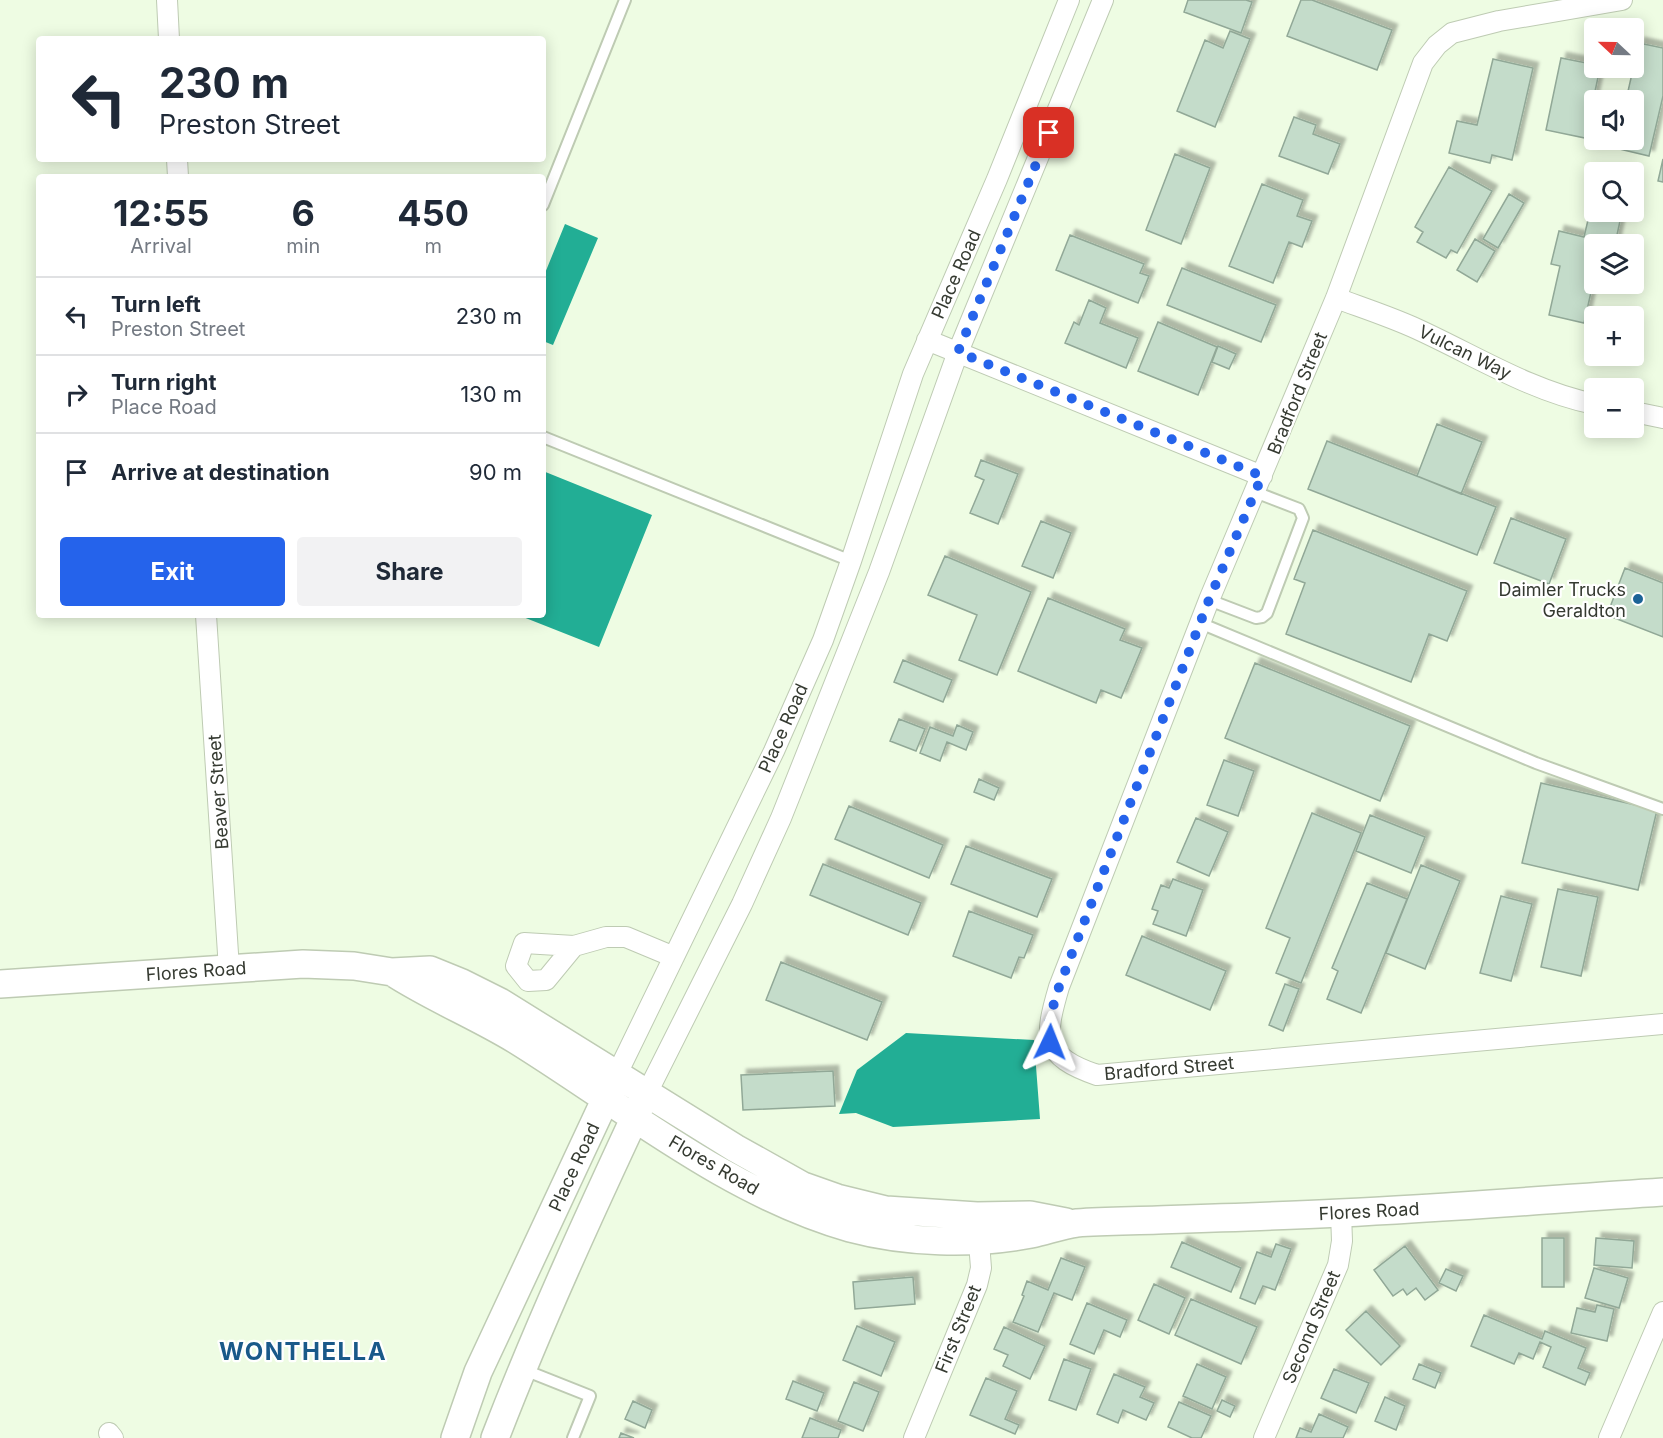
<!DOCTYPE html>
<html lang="en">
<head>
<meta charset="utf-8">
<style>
  :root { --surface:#fff; --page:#f2f2f3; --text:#1f2937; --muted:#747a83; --line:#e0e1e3; --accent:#2563eb }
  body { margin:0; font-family:Inter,sans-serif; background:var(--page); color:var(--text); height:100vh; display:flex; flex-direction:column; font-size:22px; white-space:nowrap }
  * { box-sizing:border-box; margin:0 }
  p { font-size:20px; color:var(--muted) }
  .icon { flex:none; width:33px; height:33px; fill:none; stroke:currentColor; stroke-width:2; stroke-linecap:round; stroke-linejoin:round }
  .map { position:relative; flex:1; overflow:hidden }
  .sheet { position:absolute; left:36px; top:174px; width:510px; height:444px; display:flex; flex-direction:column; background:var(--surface); border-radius:6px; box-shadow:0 3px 15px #0003 }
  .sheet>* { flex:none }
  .banner { position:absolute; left:36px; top:36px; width:510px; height:126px; border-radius:6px; box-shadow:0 3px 15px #0003; background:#fff; color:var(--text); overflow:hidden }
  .needle { width:39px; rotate:292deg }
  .buttons { position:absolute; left:1584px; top:18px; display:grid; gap:12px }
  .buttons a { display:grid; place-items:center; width:60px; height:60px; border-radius:6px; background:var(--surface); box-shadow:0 3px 15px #0003; font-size:30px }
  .pin { position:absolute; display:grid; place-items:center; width:51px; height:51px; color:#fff; margin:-26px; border-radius:12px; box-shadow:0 3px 9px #0006 }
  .me { position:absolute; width:66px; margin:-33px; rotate:2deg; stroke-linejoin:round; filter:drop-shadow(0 0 4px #0008) }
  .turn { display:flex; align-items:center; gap:21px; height:126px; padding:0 24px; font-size:27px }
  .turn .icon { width:78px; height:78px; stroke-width:2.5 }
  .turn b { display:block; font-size:42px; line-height:51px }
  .eta { display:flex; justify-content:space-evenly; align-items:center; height:102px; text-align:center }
  .eta b { font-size:36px; font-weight:700; line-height:42px }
  .cta { display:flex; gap:12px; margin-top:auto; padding:12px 24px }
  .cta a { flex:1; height:69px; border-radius:6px; background:var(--accent); color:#fff; font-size:24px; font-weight:700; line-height:69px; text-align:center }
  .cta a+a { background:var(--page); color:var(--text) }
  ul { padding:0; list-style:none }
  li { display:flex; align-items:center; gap:18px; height:78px; padding:0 24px; border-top:2px solid var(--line) }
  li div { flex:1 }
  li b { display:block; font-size:22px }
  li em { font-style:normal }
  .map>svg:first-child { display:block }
  .water { fill:#22ae95 }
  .building { fill:#c4dcca; stroke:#91a897; stroke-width:1.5; filter:url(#shadow) }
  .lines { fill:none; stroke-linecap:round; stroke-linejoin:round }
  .lane-casing { stroke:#becbb3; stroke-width:14 }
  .street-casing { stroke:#becbb3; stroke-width:22 }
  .secondary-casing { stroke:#becbb3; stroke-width:30 }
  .lane { stroke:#fff; stroke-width:10 }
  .street { stroke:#fff; stroke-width:20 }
  .secondary { stroke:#fff; stroke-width:27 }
  .route { stroke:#2563eb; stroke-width:10; stroke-dasharray:0 18 }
  .poi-dot { fill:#1c6397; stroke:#fff; stroke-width:2 }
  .labels { text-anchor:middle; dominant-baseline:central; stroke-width:4.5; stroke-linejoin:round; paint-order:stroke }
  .street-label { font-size:18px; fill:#353a31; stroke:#fff }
  .poi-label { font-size:18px; fill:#353a31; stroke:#fff; text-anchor:end }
  .district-label { font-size:24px; font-weight:bold; letter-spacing:1.5px; fill:#195989; stroke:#fff }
</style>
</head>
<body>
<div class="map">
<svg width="1663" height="1438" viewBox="0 0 1663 1438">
  <defs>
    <filter id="shadow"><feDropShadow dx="5.5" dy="-5.5" stdDeviation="1.5" flood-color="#0004"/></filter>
  </defs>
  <rect width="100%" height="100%" fill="#eefce3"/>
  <path class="water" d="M565,224l33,14 -45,107 -10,-4v-63z
    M543,471l109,44 -53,132 -81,-32h25z
    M906,1033l128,7 6,79 -147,8 -37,-14 -17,1 18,-44z"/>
  <path class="building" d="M1188,0h58l6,2 -11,31 -57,-21z
    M1301,0h11l80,30 -15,40 -90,-34z
    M1230,31l20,8 -35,88 -38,-16 28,-71 18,8z
    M1639,43l24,5v48l-14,60 -34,-8 2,-8h17v-40h-8z
    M1590,48l4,1v19h6l-15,70 -39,-8 15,-72 25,5z
    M1493,59l40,9 -21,92 -20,-5 -2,8 -41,-10 8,-32 20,4z
    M1294,117l22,8 -3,9 27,10 -12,30 -49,-18z
    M1175,154l35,14 -29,76 -35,-14z
    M1663,159v23l-5,-1z
    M1449,167l43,24 -35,62 -6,-3 -5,8 -29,-16 6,-10 -8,-5z
    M1262,184l41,16 -6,16 15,5 -10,26 -13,-5 -16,41 -44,-17z
    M1509,194l15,9 -26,45 -15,-9z
    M1592,203l2,1v8h28l-7,32h-21v35l-10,44 -35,-8 11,-49 -9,-2 8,-33 25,6z
    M1070,235l74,29 -4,9 9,3 -11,27 -82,-33z
    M1475,239l20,12 -18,31 -20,-12z
    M1182,268l94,37 -15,37 -94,-37z
    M1089,300l17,8 -6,15 38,15 -12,30 -61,-25 9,-21 5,3z
    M1158,322l59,25 -19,48 -60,-24z
    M1218,346l18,8 -7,15 -17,-7z
    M1437,424l45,18 -21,52 -44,-18z
    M1327,441l169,66 -19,48 -169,-66z
    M981,460l37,14 -20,50 -28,-11 14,-33 -9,-4z
    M1511,518l55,21 -17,45 -55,-21z
    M1041,521l30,12 -18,45 -31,-12z
    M1313,530l154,61 -20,50 -18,-7 -18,48 -125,-48 19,-51 -11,-4z
    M945,556l86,36 -34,83 -38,-15 18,-45 -49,-20z
    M1625,568l38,15v54l-56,-22z
    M1048,598l77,31 -5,11 22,8 -21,50 -20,-8 -5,13 -78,-32z
    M903,660l49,20 -9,22 -49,-20z
    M1255,663l155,63 -30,75 -155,-63z
    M899,719l26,10 -9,22 -26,-10z
    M957,725l16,7 -7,18 -19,-8 -7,19 -20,-8 10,-26 23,9z
    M1224,760l30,11 -16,45 -31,-11z
    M979,779l20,9 -5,12 -20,-8z
    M1541,783l116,27 -19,80 -116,-27z
    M849,806l94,39 -14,33 -94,-39z
    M1312,813l49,20 -60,150 -25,-10 14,-35 -24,-10z
    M1370,815l55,22 -14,36 -55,-22z
    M1196,818l32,14 -19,44 -32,-14z
    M966,846l86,33 -15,38 -86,-33z
    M823,864l98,39 -13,32 -98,-40z
    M1421,865l39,16 -35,88 -39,-16z
    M1173,879l30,11 -17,46 -33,-12 5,-13 -6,-2 9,-24 8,3z
    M1367,883l40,16 -46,114 -34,-14 11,-28 -6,-3z
    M1558,889l40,8 -17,79 -40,-9z
    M1501,896l31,8 -21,77 -31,-8z
    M969,911l64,24 -9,23 -5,-1 -8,21 -58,-22z
    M1142,936l84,35 -16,39 -84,-35z
    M781,962l101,40 -15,38 -101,-40z
    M1285,984l14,5 -16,42 -14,-6z
    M833,1071l2,35 -92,4 -2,-35z
    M1542,1238h22v49h-22z
    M1596,1238l38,3 -2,27 -38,-3z
    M1182,1242l59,26 -10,24 -60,-25z
    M1276,1244l15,5 -16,41 -12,-4 -8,18 -15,-6 17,-46 14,5z
    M1405,1246l33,44 -13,10 -9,-12 -9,7 -4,-6 -10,7 -19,-26z
    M1061,1258l24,9 -13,33 -18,-7 -16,39 -25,-10 11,-26 -2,-1 5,-14 21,9z
    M1594,1268l34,10 -9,30 -34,-10z
    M1446,1269l17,7 -7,15 -17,-8z
    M913,1277l2,27 -60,5 -2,-27z
    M1154,1284l31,14 -16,36 -31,-14z
    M1191,1299l66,28 -16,37 -66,-29z
    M1087,1303l40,17 -7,17 -16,-7 -10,24 -24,-10z
    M1597,1305l17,4 -7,32 -36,-8 6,-25 18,4z
    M1366,1311l34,35 -19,19 -35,-35z
    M1484,1315l58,24 3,-8 41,17 -8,20 12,5 -5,12 -42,-18 8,-20 -11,-5 -7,17 -14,-6 -5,11 -43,-18z
    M857,1326l38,16 -14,34 -38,-16z
    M1004,1327l41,19 -15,33 -27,-13 5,-11 -14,-6z
    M1064,1359l27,10 -15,41 -27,-10z
    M1197,1364l29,13 -14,32 -29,-13z
    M1419,1364l22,9 -6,15 -22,-9z
    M1334,1369l35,14 -13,30 -35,-15z
    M1114,1374l31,13 -5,10 14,6 -8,17 -23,-10 -5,13 -21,-9z
    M986,1378l31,13 -12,28 14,6 -4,9 -45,-19z
    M793,1381l31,12 -7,18 -31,-12z
    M854,1382l25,10 -16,39 -25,-10z
    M1385,1397l20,9 -9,24 -21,-9z
    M1222,1400l13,6 -5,11 -13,-6z
    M633,1401l19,9 -7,18 -20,-9z
    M1179,1402l32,14 -10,22h-9l-24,-11z
    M1319,1414l29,13 -5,11h-47l4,-10 11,4z
    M810,1418l31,12 -3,8h-36z
    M621,1433l13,5h-15z"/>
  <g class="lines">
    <defs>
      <path id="lane" d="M543,205l82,-205
        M543,437l308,124
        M1209,600l47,18 6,-1 5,-4 36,-95 -4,-9 -44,-17
        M1200,623l336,140 127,46
        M522,1369l68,27 -17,42"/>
      <path id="street" d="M167,0l2,39
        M1622,0l-123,21 -47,12 -15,12 -14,18 -87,235 -127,302 -150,387c-15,51 -17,69 38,88l566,-51
        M177,159l1,18
        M1336,298c27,10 55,19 81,31 59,27 114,62 177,75
        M927,340l335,136
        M1634,412l29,6
        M206,615l23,354
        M574,946l-28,34 -18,1 -12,-15 8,-23 50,3 32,-9h20l48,20
        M617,1074l157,-323 49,-111 28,-79 62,-187 84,-195 72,-179
        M647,1093l95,-189 39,-86 98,-246 79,-220 145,-352
        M109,1433l4,5
        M914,1438l63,-153 4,-17 -3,-39
        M1264,1438l74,-173 4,-24 -1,-28
        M1609,1438l54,-126"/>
      <path id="secondary" d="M392,972c40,26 83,43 124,68 105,65 213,154 334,188 56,15 123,17 181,6 15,-3 30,-9 46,-11 26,-2 54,-2 81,-3 60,-2 121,-4 182,-7 107,-5 215,-14 323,-21
        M0,984l303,-20 51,2 38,6 38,-2 32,13 38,19 235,146 68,38 34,12 49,12 91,6 53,-1 36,7
        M455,1438l23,-66 135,-289
        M495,1438c44,-114 95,-225 147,-336"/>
    </defs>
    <use href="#lane" class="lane-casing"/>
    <use href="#street" class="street-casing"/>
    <use href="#secondary" class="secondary-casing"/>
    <use href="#lane" class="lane"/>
    <use href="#street" class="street"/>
    <use href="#secondary" class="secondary"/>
  </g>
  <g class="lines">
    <path class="route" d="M1049,133l-91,219 304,124 -53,124 -150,387 -10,33 1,22"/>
  </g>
  <circle class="poi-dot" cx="1638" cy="599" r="6"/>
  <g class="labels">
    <g class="street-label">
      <text transform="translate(956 274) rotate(-66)">Place Road</text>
      <text transform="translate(1465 352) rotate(26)">Vulcan Way</text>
      <text transform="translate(1297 393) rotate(-68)">Bradford Street</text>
      <text transform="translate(783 728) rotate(-66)">Place Road</text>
      <text transform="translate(218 792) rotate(-94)">Beaver Street</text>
      <text transform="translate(196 971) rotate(-4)">Flores Road</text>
      <text transform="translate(1169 1068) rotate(-5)">Bradford Street</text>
      <text transform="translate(714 1165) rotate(30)">Flores Road</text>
      <text transform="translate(574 1167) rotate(-65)">Place Road</text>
      <text transform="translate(1369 1211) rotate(-3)">Flores Road</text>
      <text transform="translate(1311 1327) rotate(-67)">Second Street</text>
      <text transform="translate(958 1329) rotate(-68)">First Street</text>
    </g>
    <g class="poi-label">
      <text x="1626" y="589">Daimler Trucks<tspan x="1626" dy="21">Geraldton</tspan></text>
    </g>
    <g class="district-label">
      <text x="303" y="1351">WONTHELLA</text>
    </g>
  </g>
</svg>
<div class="buttons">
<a><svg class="needle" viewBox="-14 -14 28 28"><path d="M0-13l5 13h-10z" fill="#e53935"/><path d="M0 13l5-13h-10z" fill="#747a83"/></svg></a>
<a><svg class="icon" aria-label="sound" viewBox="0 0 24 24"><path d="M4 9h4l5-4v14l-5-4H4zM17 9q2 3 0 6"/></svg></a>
<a><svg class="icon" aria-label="search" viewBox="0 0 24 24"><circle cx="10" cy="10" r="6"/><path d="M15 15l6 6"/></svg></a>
<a><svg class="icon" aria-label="layers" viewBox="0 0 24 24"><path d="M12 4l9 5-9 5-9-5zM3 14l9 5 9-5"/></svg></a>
<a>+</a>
<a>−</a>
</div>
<div class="pin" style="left:1049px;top:133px;background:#d93025"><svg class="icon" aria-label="arrive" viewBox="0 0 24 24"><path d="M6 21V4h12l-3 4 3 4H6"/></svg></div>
<svg class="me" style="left:1050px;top:1042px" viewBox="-20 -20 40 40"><path d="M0-17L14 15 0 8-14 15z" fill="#2563eb" stroke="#fff" stroke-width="4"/></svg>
<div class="banner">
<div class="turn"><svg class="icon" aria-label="left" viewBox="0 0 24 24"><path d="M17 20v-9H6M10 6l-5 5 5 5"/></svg><div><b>230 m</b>Preston Street</div></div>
</div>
<section class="sheet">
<div class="eta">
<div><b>12:55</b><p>Arrival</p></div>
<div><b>6</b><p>min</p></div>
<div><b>450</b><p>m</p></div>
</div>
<ul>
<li><svg class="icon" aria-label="left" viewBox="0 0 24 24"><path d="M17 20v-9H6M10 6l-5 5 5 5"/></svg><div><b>Turn left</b><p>Preston Street</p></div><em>230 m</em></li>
<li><svg class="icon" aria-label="right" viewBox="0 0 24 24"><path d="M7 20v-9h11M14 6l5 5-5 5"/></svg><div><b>Turn right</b><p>Place Road</p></div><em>130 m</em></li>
<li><svg class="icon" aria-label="arrive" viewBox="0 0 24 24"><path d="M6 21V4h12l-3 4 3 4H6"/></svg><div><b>Arrive at destination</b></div><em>90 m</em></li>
</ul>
<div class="cta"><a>Exit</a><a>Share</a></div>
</section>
</div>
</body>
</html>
